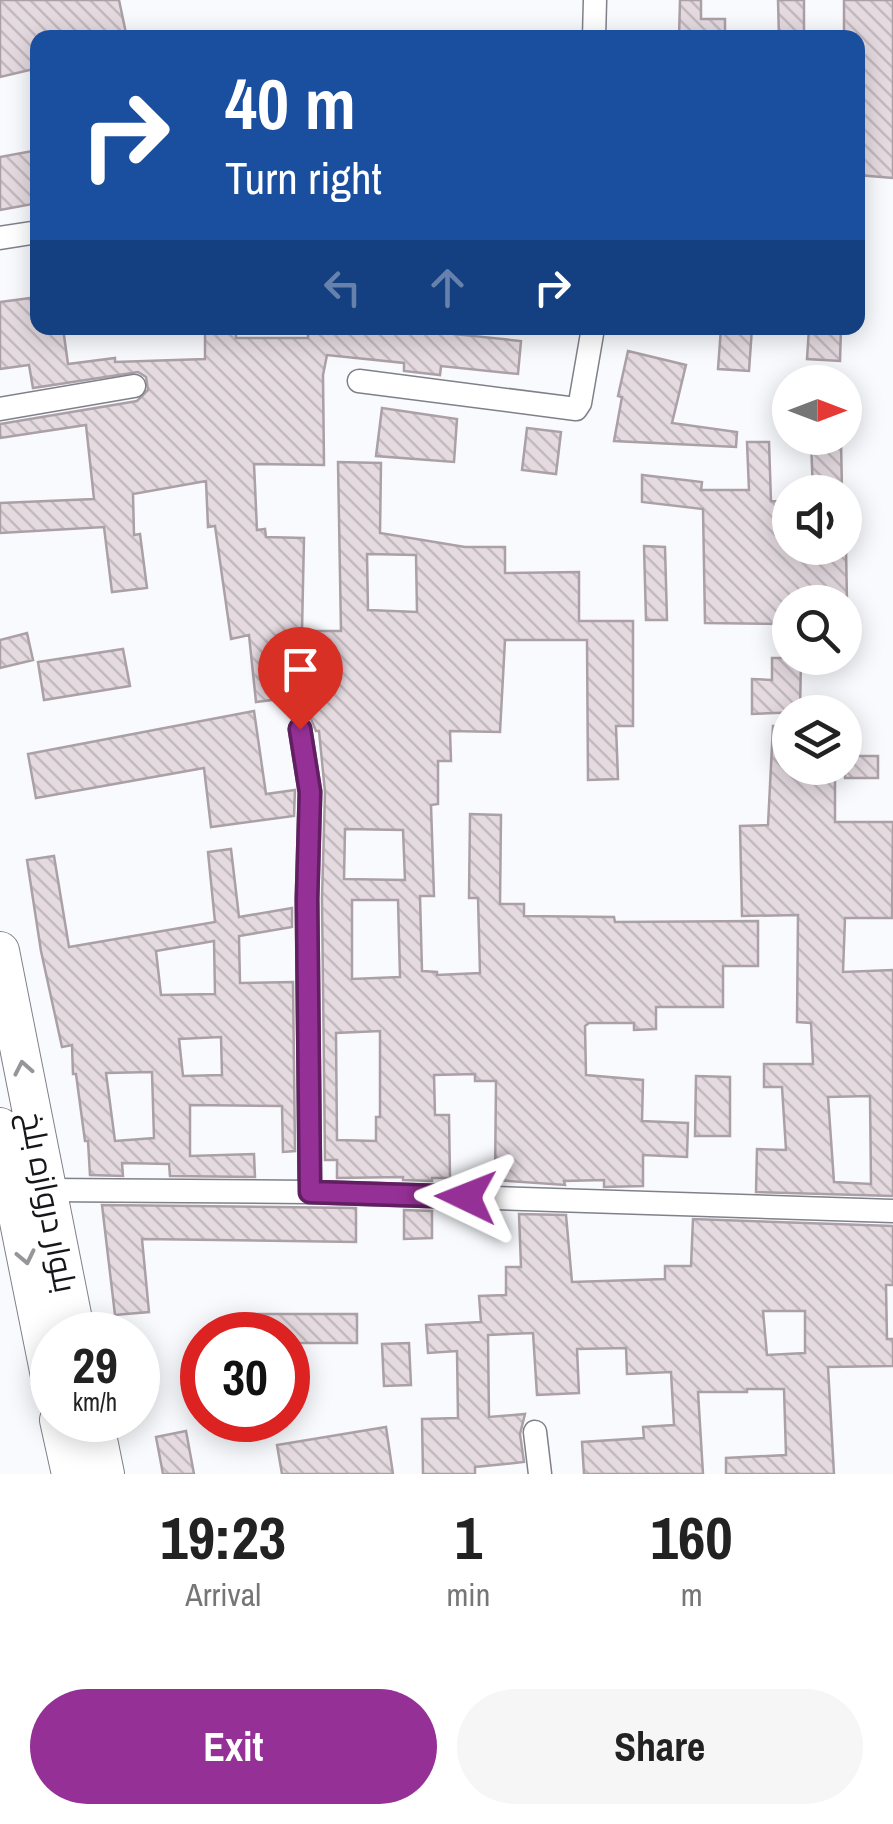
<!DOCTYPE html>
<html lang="en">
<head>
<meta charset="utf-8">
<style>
  :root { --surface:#fff; --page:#f6f6f6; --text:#222; --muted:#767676; --accent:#953096 }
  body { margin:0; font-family:"Archivo Narrow",Cairo,sans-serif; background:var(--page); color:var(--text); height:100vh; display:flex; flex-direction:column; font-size:38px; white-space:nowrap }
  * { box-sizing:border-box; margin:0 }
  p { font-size:32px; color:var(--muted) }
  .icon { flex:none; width:55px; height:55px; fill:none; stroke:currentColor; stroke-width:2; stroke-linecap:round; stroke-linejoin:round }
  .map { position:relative; height:1474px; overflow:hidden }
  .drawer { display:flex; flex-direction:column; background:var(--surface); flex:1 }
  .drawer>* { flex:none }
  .hud { position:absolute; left:30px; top:30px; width:835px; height:305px; border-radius:20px; box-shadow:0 5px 25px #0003; background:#1a4fa0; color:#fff; overflow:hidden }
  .needle { width:65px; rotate:90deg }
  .fabs { position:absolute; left:772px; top:365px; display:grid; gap:20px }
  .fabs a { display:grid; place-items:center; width:90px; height:90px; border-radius:50%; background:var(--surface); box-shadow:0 5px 25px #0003; font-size:50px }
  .speed { position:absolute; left:30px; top:1312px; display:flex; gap:20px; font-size:50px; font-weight:700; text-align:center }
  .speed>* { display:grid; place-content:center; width:130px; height:130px; border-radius:50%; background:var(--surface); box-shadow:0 5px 25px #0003; line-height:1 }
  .speed small { font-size:25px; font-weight:400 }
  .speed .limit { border:15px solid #d22; background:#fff; color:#111 }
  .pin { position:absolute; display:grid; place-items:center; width:85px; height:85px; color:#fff; margin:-102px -42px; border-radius:50% 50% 50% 0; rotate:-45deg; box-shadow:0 0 10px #0007 }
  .pin .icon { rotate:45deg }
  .me { position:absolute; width:110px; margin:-55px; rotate:272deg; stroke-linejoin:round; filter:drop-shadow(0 0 8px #0008) }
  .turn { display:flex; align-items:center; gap:35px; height:210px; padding:0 30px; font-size:45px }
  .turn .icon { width:130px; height:130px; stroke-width:2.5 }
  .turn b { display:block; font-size:70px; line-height:85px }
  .lanes { display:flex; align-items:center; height:95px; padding:0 30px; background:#0003; justify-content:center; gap:50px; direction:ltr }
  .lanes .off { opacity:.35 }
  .eta { display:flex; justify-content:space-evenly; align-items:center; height:170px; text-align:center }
  .eta b { font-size:60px; font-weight:800; line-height:70px }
  .button { display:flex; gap:20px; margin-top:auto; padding:20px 30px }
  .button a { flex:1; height:115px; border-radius:60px; background:var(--accent); color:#fff; font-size:40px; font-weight:800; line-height:115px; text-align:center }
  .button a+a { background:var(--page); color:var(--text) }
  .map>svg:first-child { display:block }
  .building { fill:url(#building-back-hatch); stroke:#aaa0a6; stroke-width:2.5; fill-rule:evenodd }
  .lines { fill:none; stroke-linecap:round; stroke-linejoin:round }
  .street-casing { stroke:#7f8189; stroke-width:25 }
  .primary-casing { stroke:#7f8189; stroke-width:40 }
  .street { stroke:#fff; stroke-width:22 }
  .primary { stroke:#fff; stroke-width:38 }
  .oneway { stroke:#969698 }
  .route-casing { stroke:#611f62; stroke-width:25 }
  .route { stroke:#953096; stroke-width:18 }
  .labels { text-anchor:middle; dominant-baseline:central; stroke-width:10; stroke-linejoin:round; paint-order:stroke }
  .street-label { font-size:32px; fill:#16161a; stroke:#fff }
</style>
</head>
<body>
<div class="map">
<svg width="893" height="1474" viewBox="0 0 893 1474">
  <defs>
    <pattern id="building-back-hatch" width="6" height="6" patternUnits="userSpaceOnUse" patternTransform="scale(2.5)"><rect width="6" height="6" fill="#e4dae0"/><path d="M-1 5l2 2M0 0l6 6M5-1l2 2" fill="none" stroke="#c3bac0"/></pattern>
  </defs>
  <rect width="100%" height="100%" fill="#f9fafe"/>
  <path class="building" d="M0,0h119l8,38h-89v30l-38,9z
    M680,0h21v19h24v19h-46z
    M778,0h26v38h-25z
    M844,0h49v178l-35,-3v-137h-14z
    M38,150v53l-38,7v-53z
    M38,297v31h25l5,36 47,-6v4l90,-3v-31h31v10h72v-10h137l-1,5 77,8 -3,33 -77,-8 -1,9 -36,-4v-8l-77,-8 -4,20 1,90 -70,-1 3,66 8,-1 1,8 38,1 -2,93h39l-3,-169 43,1 -1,70 85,14h40v26l74,-1v49h54v105h-17l2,53 -30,1 -1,-140h-82l-5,92 -50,-1 1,30h-13v43l-7,1 3,91h-14l2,75 15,1v3l43,-2 -2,-75h-9l1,-84 31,1 -1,89h24v12l90,1 1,5 143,-1v45h-35v41h-67v22l-22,1v-7h-45l-4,3 1,49 57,5 -1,41 46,2 -1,34 -44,-2v31l-39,1v-7l-40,1 1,4 -70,-5 1,-99h-21v-7l-41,1 1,40h14l1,63h-18v3l-29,-1v-3l-66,1v-18h-12l-3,-261 3,-107 -6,-61h-3l-5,-12v-24l-55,7 -7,-67 -18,4 -16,-113 -7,1 -2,-46 -73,13 1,41 6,-1 7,54 -35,4 -8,-65 -104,6v-30l94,-4 -8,-74 -86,13v-14l137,-23 11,-11 -2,-13 -8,-5 -105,16 -4,-23 -29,4v-67zM367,554l49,1 1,57 -49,-2zM345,829l58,1 2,50 -61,-1zM352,900h46l2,77 -48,2zM380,1031v86h-4v24l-39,-1 -1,-107z
    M721,328h31l-3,43 -31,-2z
    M809,328h32l-1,33 -33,-2z
    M628,351l58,14 -14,58 65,9 -1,15 -122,-6 8,-44 -4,-1z
    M382,408l75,11 -3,43 -78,-6z
    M527,428l34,4 -5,42 -34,-4z
    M841,440l1,52h-29l-2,-51z
    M747,442h22l2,59 19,1v46h56l1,54h-57v22l-85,-1 -2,-114 -61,-7v-27l60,7 -1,8h48z
    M644,546l21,1 2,73h-21z
    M27,633l6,27 -33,8v-28z
    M123,649l7,37 -86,14 -6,-38z
    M772,658h29l-1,54 -48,2v-35l20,1z
    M254,711l12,83 29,-4 -1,26 -83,11 -7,-59 -168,30 -8,-44z
    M773,726h17v42h45v54h58l-1,96h-47l-2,54 50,-2v226l-137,-4 1,-43 29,1 -4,-63h-18v-23h49l-2,-41 -14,-1 1,-107 -56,1 -2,-90 28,-1zM870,1096l1,88 -37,-2 -6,-85z
    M845,756h33v22h-33z
    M231,849l8,68 53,-9v19l-53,9 1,47 53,-1 2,169 -12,1 -1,-46 -92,-1v51l64,-2 1,23 -85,-1 -1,-12 -47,-1 1,13 -33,-1 -2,-34h-3l-9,-67h-3l-1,-29 -10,2 -21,-96 -14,-91 27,-4 15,91 146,-25 -7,-70zM214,941l1,53 -54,1 -5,-44zM221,1037l1,38 -39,1 -4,-37zM152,1072l2,66 -39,3 -9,-68z
    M696,1076l34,1v59h-35z
    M102,1205l254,3v34l-214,-3 7,73 -34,3z
    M404,1210l28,1v27l-28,1z
    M519,1214l47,1 6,67 93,-3v-13h26l2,-47 200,7v59h-7l1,54h6v27l-65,1 6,107h-108v-16l60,-3 -2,-66h-37v3h-49l5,82h-119l-2,-32 62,-4 -1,-11 31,-2 -3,-53 -44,2 -1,-26 -49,1 2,44 -42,2 -4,-62 -45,2 1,82 36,-3 -5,20 4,28 -49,5v7h-52l-1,-55 36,-1 -1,-67 -29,2 -2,-28 55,-3 -2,-26 27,-1v-28h15zM763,1311h42v42l-38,2z
    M247,1314h110v29h-69v-8h-41z
    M409,1343l2,42 -27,1 -2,-42z
    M386,1427l7,47h-111l-5,-29z
    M186,1431l8,43h-31l-7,-37z"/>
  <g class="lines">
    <defs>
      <path id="street" d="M594,38l1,-38
        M0,238l38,-6
        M359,381l217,28 4,-6 13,-75
        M0,409l134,-23
        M300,729l10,63 -3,107 3,293
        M46,1190l264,2 583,19
        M535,1432l5,42"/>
      <path id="primary" d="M0,951l76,384
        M0,1127l52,259
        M59,1420l12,54
        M94,1420l11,54"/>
    </defs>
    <use href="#street" class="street-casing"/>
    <use href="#primary" class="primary-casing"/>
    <use href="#street" class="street"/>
    <use href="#primary" class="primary"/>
  </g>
  <defs><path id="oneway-chevron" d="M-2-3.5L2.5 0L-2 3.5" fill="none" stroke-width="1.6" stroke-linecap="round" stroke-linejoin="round" transform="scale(2.5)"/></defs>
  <g class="oneway">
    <use href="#oneway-chevron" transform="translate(23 1068) rotate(-101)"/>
    <use href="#oneway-chevron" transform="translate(26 1257) rotate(78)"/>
  </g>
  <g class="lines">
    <defs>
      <path id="route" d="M300,729l10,63 -3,107 3,293 156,5"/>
    </defs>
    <use href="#route" class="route-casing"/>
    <use href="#route" class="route"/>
  </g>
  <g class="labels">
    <g class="street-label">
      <text transform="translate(49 1202) rotate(79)">بلوار دروازه بلخ</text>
    </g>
  </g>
</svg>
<div class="fabs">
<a><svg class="needle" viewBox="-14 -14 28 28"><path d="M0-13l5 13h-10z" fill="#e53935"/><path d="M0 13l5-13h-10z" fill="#767676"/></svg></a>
<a><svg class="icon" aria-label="sound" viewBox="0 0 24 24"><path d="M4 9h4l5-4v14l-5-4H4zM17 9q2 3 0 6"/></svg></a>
<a><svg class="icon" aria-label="search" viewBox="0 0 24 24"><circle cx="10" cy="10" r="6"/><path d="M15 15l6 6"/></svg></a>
<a><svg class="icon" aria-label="layers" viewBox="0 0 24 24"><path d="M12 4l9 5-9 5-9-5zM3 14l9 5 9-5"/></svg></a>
</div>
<div class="speed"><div>29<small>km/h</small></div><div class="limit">30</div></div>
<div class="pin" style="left:300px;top:729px;background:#d93025"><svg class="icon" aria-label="arrive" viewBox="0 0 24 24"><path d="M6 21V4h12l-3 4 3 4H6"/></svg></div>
<svg class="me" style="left:466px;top:1197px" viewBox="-20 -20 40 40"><path d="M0-17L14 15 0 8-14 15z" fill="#953096" stroke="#fff" stroke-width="4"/></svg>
<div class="hud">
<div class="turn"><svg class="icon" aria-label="right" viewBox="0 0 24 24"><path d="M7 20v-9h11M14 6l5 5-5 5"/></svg><div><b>40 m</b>Turn right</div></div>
<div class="lanes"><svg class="icon off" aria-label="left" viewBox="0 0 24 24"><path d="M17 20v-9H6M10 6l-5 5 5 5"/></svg><svg class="icon off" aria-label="ahead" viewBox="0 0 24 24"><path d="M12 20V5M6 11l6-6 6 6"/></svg><svg class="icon" aria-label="right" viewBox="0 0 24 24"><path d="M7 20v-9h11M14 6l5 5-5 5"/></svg></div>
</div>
</div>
<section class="drawer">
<div class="eta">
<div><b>19:23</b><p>Arrival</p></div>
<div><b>1</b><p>min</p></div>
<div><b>160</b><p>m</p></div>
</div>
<div class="button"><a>Exit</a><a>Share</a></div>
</section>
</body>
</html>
